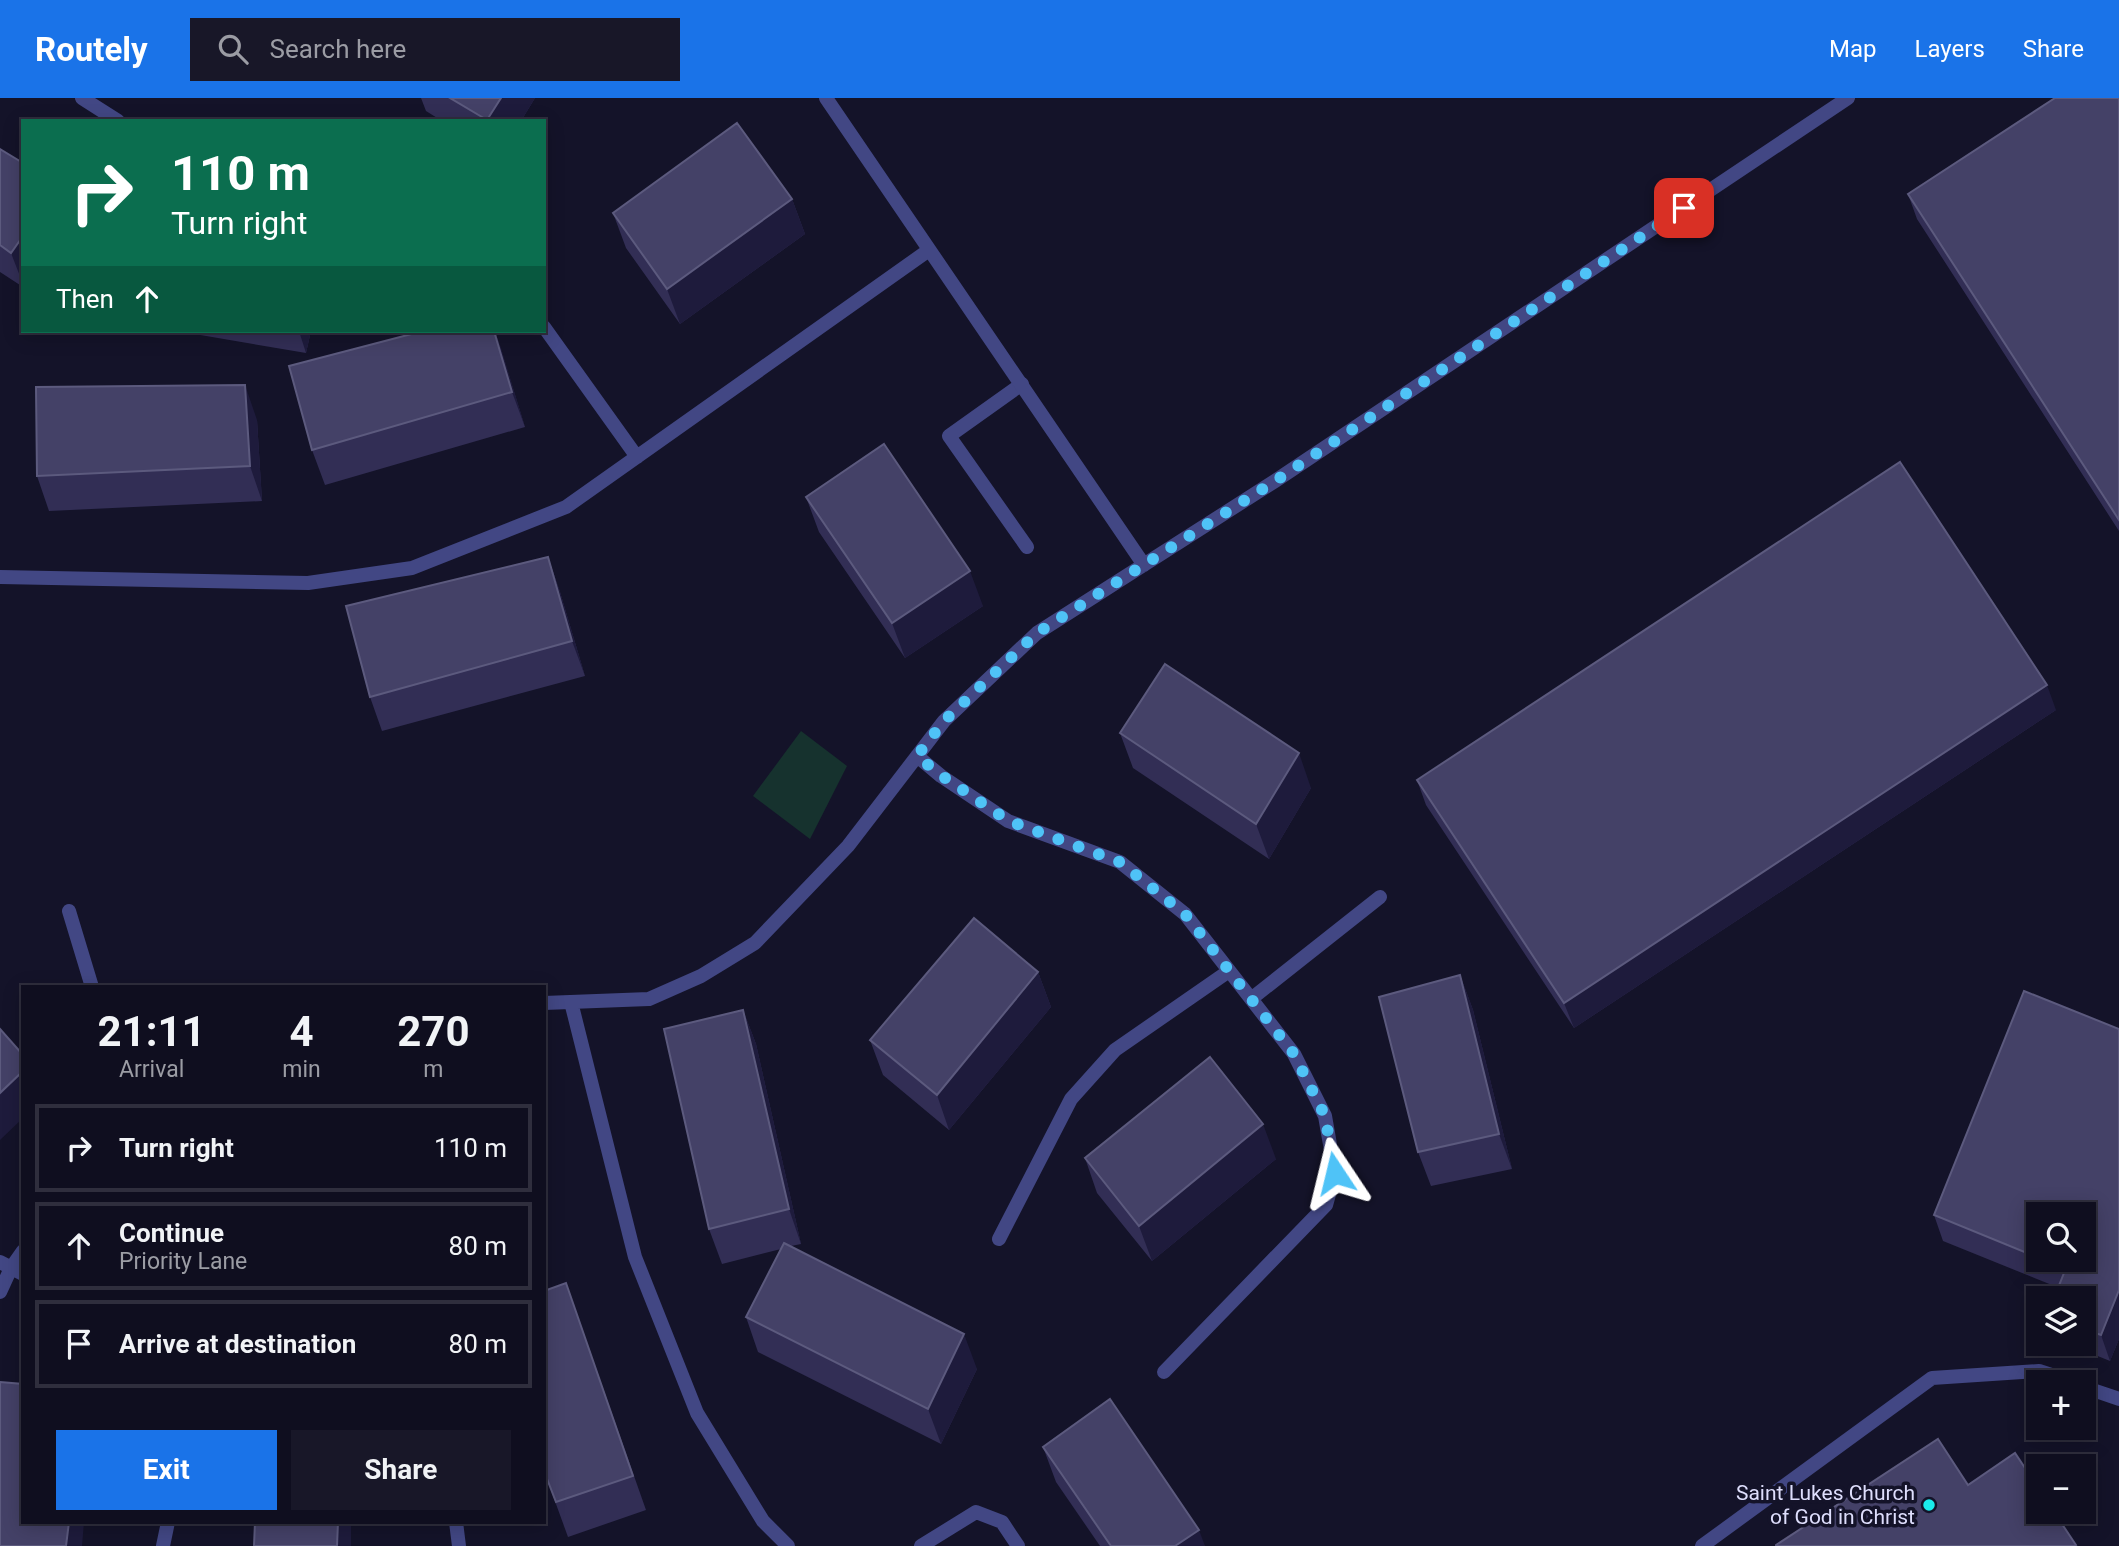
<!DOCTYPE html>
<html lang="en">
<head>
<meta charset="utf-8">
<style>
  :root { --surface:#0f0e1f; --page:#181728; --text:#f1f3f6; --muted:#9b9ca4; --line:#2f2e3d; --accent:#1a73e8 }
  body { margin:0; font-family:Roboto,sans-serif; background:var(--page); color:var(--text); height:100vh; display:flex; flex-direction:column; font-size:26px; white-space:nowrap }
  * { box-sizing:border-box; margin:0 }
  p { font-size:23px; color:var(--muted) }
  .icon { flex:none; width:38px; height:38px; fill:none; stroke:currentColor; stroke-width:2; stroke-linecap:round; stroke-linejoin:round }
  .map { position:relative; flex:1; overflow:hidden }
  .side { position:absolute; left:21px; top:887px; width:525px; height:539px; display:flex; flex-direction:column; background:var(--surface); border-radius:0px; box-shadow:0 4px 18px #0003,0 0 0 2px var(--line) }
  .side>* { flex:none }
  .top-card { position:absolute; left:21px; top:21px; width:525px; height:214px; border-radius:0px; box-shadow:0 4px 18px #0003,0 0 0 2px var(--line); background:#0b6e4f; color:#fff; overflow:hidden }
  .buttons { position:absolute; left:2026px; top:1104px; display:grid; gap:14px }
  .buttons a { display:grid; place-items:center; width:70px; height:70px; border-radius:0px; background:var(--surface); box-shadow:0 4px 18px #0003,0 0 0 2px var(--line); font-size:35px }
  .pin { position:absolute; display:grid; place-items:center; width:60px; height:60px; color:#fff; margin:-30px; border-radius:14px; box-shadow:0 4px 10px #0006 }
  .me { position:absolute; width:77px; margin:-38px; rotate:350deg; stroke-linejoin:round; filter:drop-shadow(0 0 5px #0008) }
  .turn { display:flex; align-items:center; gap:24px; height:147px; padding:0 35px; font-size:32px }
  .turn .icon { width:91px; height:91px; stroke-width:2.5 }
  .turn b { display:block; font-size:49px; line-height:60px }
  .then { display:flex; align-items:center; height:66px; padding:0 35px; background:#0003; gap:14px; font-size:26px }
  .eta { display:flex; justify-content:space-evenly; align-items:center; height:119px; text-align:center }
  .eta b { font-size:42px; font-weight:700; line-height:49px }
  .button { display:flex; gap:14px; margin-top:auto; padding:14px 35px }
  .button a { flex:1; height:80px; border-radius:0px; background:var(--accent); color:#fff; font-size:28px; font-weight:700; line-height:80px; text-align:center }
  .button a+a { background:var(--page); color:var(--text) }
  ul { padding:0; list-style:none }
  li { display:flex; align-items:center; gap:21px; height:88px; margin:0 14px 10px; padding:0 21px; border:4px solid var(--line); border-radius:0px }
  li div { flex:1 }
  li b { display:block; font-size:26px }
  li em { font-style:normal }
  header { display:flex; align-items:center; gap:42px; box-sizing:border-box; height:98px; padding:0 35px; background:var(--accent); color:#fff }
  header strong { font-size:33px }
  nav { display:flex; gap:38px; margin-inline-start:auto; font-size:24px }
  .search { width:490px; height:63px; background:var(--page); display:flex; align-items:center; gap:18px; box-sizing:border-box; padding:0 24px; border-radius:0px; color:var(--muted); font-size:26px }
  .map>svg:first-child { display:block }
  .green { fill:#16322e }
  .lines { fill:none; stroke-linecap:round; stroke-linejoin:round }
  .lane { stroke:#424784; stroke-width:14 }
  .street { stroke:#424784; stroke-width:14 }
  .wall { fill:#322e55; fill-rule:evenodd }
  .shaded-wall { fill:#1e1b3c }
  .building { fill:#444167; stroke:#5c5a7e; stroke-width:2 }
  .route { stroke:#4fc3f7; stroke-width:12; stroke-dasharray:0 21.6 }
  .poi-dot { fill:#1aebeb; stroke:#141329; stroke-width:2.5 }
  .labels { text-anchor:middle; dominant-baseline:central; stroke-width:7; stroke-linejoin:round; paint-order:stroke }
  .poi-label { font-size:21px; fill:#dedefc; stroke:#141329; text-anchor:end }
</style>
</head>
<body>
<header>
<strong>Routely</strong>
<div class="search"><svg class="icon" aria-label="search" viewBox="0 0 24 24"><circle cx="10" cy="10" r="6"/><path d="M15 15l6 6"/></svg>Search here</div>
<nav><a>Map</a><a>Layers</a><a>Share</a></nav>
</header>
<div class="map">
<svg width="2119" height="1448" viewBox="0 0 2119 1448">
  <rect width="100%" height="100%" fill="#141329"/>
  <path class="green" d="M801,633l46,35 -37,73 -57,-43z"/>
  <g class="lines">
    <path class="lane" d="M1022,286l-73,52 78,111
      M69,813l23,76
      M2084,1289l35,12
      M1702,1448l230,-168 107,-7 34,11"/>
    <path class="street" d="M82,0l36,23
      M826,0l318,467
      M544,229l93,130
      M0,479l308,6 104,-15 154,-61 363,-257
      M917,658l24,20 67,45 112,41 65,52 109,140 31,62 10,57 -9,32 -162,167
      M1251,901l129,-102
      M571,904l64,255 62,156 66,108 25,25
      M544,905l105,-4 52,-23 54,-33 93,-97 96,-125 93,-88 238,-152 573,-383
      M999,1141l72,-140 44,-49 114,-79
      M0,1164l23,12
      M0,1194l11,-24 12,-17
      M456,1424l3,24
      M163,1448l5,-24
      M921,1448l55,-34 26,10 16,24"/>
  </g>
  <path class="wall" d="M421,0h114l-14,23h-79l-16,-10z
    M2119,0v433l-202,-312 -9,-25z
    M0,51l23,14v124l-23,-15z
    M792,101l13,35 -125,90 -54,-76 -13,-35z
    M177,233h134l-5,22z
    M423,233h72l30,96 -200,58 -13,-35z
    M257,322l5,81 -213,10 -12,-35z
    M806,399l177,109 -78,52 -86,-126z
    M548,459l12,35 25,84 -203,55 -12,-34z
    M2056,612l-482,318 -148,-223 -9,-25z
    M1120,635l191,55 -42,71 -136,-91z
    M1038,874l13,35 -102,123 -66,-55 -13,-35z
    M1460,877l13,35 39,159 -81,17 -13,-34z
    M743,912l13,34 45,200 -10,2 186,123 -36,75 -183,-92 -12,-35 35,-68 -59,15 -13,-35z
    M2119,931v310l-9,22 -42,-17h16v-46l-141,-57 -9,-26zM2039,1116l45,46h-45z
    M1085,1060l191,1 -124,102 -55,-68z
    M578,1219l68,193 -78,27 -24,-66z
    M1043,1349l162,99h-105l-44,-64z"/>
  <path class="shaded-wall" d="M501,0h34l-14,23h-34z
    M792,101l13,35 -125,90 -13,-35z
    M23,138v48l-12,-31z
    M299,233h12l-5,22z
    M494,233h1l6,17 24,79 -13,-35z
    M245,287l12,35 5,81 -12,-35z
    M548,459l12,35 25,84 -13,-35z
    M970,473l13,35 -78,52 -13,-35z
    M2047,587l9,25 -482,318 -10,-25z
    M1299,655l12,35 -42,71 -13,-35z
    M1038,874l13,35 -102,123 -12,-35z
    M1460,877l13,35 39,159 -13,-35z
    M743,912l13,34 45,200 -12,-35z
    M23,973v47l-23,22v-47z
    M1263,1026l13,35 -124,102 -13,-35z
    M2119,1192v49l-9,22 -9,-26z
    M964,1236l13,35 -36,75 -13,-35z
    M69,1424h15l-2,24h-16z
    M338,1424h13v24h-14z
    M1199,1432l6,16h-30z"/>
  <path class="building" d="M450,0h51l-14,22z
    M2055,0h64v422l-211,-326z
    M737,25l55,76 -125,90 -54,-76z
    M0,51l23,14v73l-12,17 -11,-8z
    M423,233h71l18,61 -200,58 -23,-84z
    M245,287l5,81 -213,10 -1,-89z
    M884,346l86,127 -78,52 -86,-126z
    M1900,364l147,223 -483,318 -147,-223z
    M548,459l24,84 -202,56 -24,-91z
    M1165,566l134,89 -43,71 -136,-91z
    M974,820l64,54 -101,123 -67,-55z
    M1460,877l39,159 -81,18 -39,-155z
    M2024,893l95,38v261l-18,45 -17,-6v-31h-30l12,-30 -21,-8h39v-46h-45v44l-105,-43z
    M743,912l46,199 -80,20 -45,-200z
    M0,931l23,26v16l-23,22z
    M1210,959l53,67 -124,102 -54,-68z
    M784,1145l180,91 -36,75 -182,-92z
    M566,1185l67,193 -77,26 -12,-31v-180z
    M0,1284l23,2v138h46l-3,24h-66z
    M1110,1301l89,131 -24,16h-64l-68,-99z
    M1938,1341l30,46 47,-32 24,36v23h15l22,33 -2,1h-298v-1z
    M255,1424h83l-1,24h-83z"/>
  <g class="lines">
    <path class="route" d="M1335,1075l-10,-57 -31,-62 -109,-140 -65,-52 -111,-41 -67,-45 -25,-20 27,-35 93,-88 238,-152 409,-273"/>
  </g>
  <circle class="poi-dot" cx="1929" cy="1407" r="7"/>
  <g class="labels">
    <g class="poi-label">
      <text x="1915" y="1395">Saint Lukes Church<tspan x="1915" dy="24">of God in Christ</tspan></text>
    </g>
  </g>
</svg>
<div class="buttons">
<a><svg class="icon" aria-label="search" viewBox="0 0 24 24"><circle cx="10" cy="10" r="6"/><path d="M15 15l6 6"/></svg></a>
<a><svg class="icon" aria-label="layers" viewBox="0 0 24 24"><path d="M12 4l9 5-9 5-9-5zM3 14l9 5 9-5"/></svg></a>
<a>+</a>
<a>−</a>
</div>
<div class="pin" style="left:1684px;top:110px;background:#d93025"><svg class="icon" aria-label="arrive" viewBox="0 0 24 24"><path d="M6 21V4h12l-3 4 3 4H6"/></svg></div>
<svg class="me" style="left:1335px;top:1075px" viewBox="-20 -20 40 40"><path d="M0-17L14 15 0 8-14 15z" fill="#4fc3f7" stroke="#fff" stroke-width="4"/></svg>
<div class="top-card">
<div class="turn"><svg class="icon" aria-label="right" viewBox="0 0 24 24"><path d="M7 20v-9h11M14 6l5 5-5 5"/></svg><div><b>110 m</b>Turn right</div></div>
<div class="then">Then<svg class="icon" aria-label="ahead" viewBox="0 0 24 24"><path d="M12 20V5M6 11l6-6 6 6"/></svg></div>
</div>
<section class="side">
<div class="eta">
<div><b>21:11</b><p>Arrival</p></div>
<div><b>4</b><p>min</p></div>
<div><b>270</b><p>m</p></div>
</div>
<ul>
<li><svg class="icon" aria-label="right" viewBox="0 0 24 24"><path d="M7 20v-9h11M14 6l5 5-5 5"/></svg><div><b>Turn right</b></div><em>110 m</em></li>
<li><svg class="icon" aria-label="ahead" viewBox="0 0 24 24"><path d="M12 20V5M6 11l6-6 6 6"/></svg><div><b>Continue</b><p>Priority Lane</p></div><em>80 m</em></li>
<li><svg class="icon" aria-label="arrive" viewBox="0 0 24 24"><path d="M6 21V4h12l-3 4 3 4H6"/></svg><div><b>Arrive at destination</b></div><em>80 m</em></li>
</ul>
<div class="button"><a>Exit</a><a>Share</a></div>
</section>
</div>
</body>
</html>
